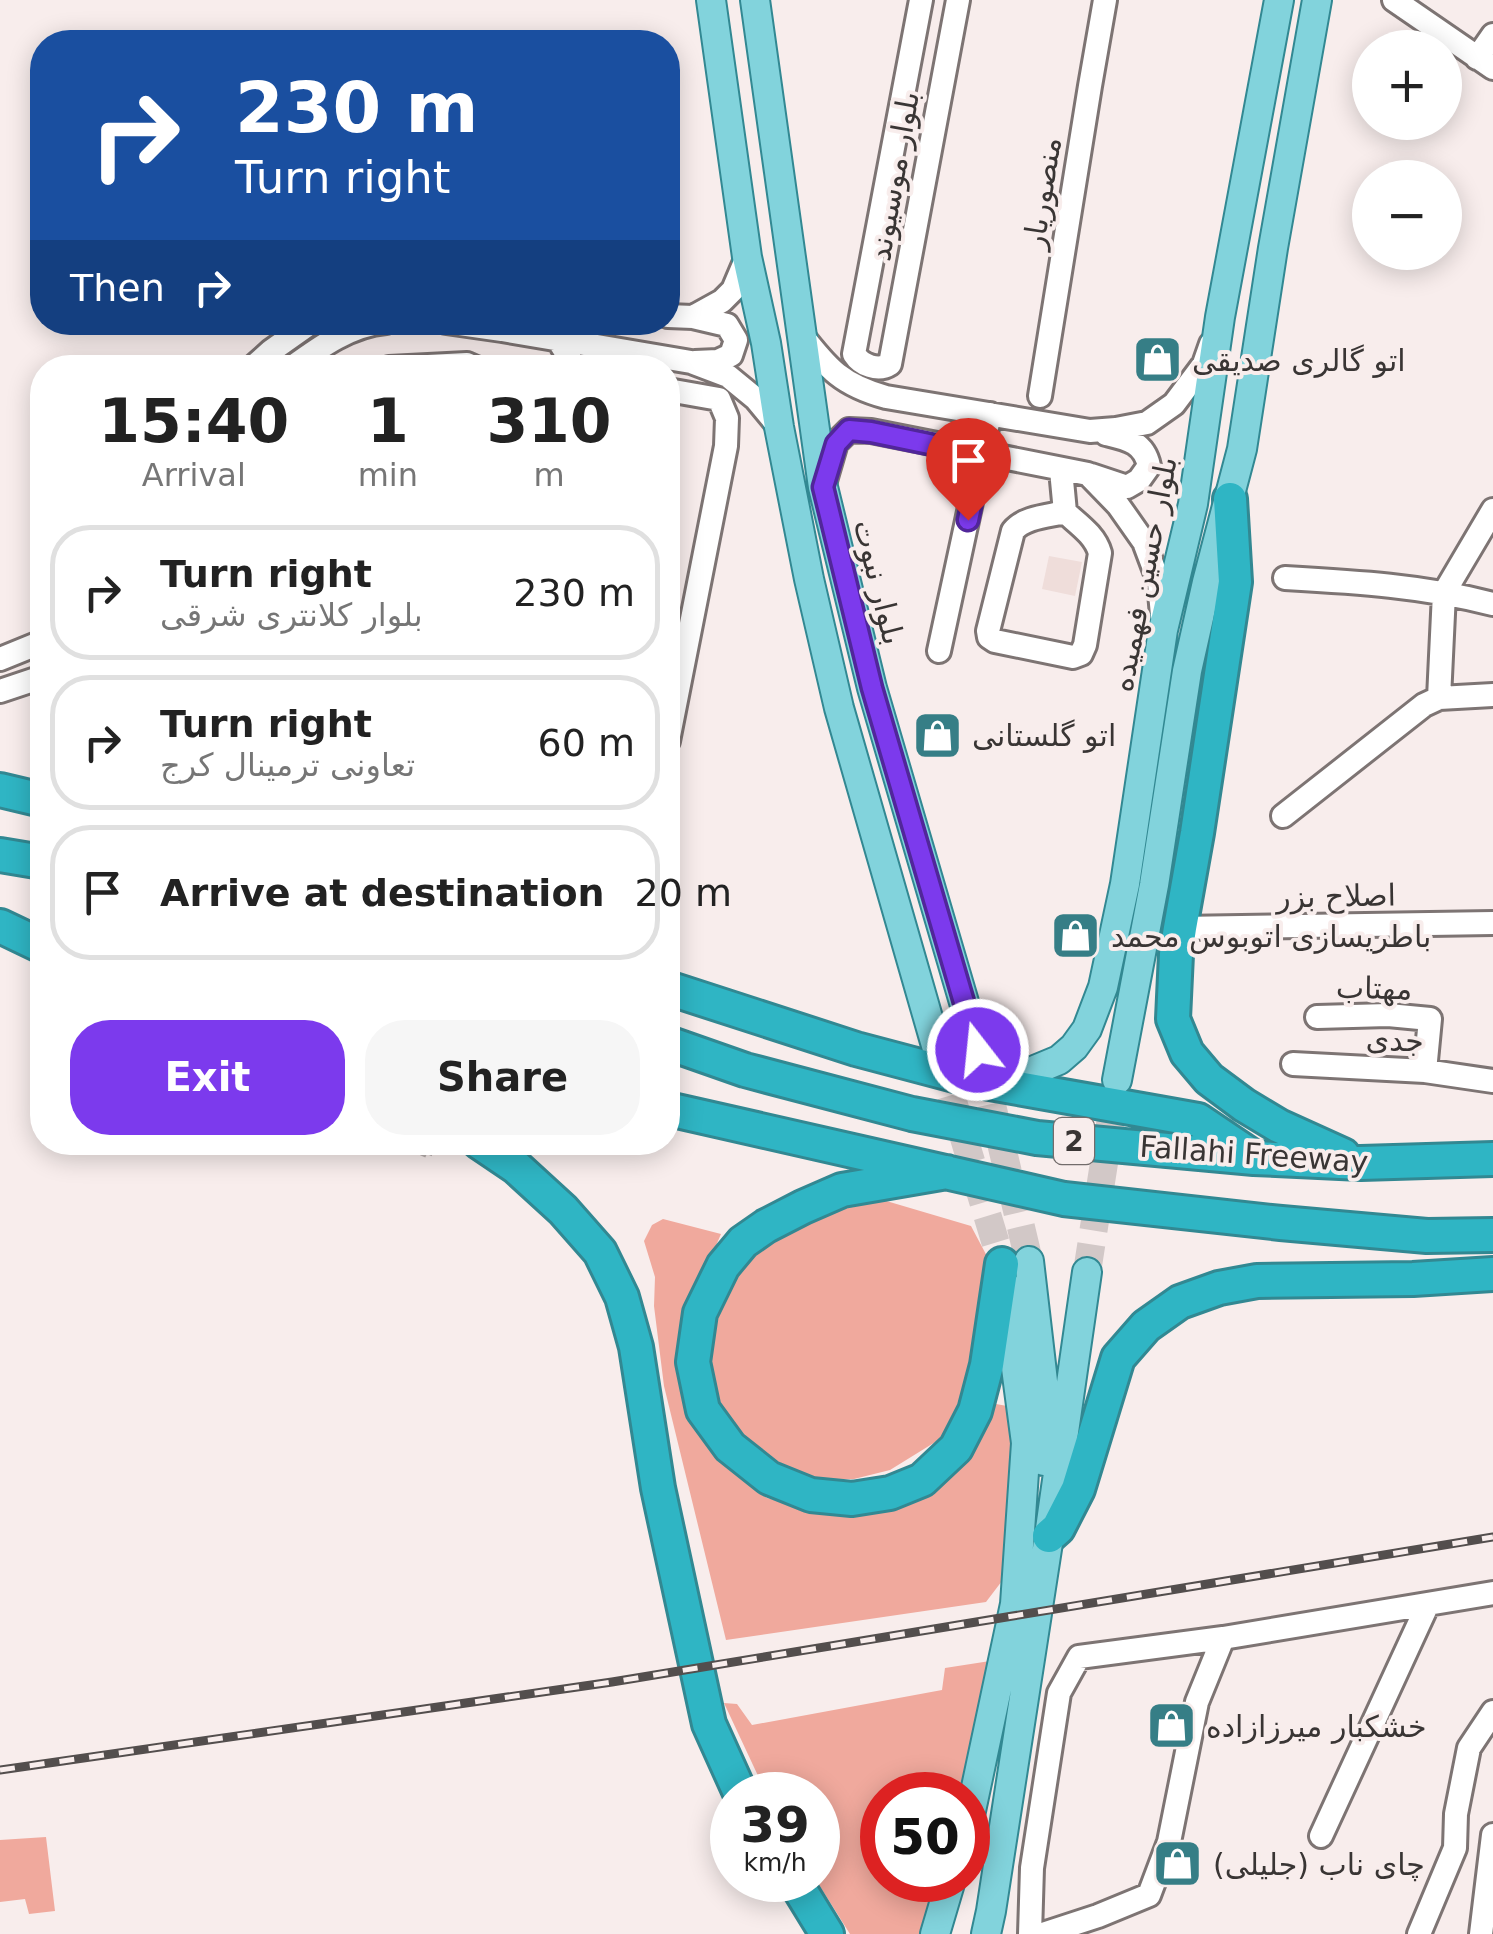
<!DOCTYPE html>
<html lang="en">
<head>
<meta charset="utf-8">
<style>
  :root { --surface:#fff; --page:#f6f6f6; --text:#222; --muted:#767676; --line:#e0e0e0; --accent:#7c3aed }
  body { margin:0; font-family:"DejaVu Sans",Cairo,sans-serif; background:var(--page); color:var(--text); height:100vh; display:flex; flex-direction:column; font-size:38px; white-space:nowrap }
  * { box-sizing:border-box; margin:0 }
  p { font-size:32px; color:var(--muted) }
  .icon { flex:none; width:55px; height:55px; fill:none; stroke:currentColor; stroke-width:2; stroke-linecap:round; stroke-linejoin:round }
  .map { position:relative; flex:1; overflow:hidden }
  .details { position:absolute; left:30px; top:355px; width:650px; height:800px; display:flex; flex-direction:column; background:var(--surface); border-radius:40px; box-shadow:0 5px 25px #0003 }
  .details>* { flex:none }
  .hud { position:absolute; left:30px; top:30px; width:650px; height:305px; border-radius:40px; box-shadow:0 5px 25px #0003; background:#1a4fa0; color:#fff; overflow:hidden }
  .controls { position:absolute; left:1352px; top:30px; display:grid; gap:20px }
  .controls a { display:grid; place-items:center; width:110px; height:110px; border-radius:50%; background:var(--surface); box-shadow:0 5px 25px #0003; font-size:50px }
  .speed { position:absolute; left:710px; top:1772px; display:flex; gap:20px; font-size:50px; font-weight:700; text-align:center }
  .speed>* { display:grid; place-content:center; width:130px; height:130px; border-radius:50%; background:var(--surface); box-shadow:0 5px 25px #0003; line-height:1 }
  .speed small { font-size:25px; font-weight:400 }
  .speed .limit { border:15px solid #d22; background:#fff; color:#111 }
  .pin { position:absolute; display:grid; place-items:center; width:85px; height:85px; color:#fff; margin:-102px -42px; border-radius:50% 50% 50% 0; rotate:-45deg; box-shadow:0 0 10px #0007 }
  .pin .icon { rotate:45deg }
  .me { position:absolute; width:110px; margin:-55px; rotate:344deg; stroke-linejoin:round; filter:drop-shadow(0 0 8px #0008) }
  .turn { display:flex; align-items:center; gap:35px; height:210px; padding:0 40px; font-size:45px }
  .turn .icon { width:130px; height:130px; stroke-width:2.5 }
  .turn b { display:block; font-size:70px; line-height:85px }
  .then { display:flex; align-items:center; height:95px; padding:0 40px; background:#0003; gap:20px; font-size:38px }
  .eta { display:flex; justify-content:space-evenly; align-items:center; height:170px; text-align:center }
  .eta b { font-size:60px; font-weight:600; line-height:70px }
  .button { display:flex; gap:20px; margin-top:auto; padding:20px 40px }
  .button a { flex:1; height:115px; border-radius:40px; background:var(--accent); color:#fff; font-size:40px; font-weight:600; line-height:115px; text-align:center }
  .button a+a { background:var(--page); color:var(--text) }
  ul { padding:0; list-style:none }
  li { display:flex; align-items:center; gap:30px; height:135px; margin:0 20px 15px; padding:0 20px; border:5px solid var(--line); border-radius:40px }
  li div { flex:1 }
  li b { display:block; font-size:38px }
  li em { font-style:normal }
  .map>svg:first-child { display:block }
  .built { fill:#efddda }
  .green { fill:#f0a99d }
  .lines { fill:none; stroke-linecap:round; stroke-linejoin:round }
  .major-tunnel { stroke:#d2c8c7; stroke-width:28; stroke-dasharray:28 14; stroke-linecap:butt }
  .minor-casing { stroke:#7d7473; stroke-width:28 }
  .major-casing { stroke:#328892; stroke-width:32 }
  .highway-casing { stroke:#328892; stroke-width:38 }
  .path { stroke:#b8afae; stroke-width:4; stroke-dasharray:8 5; stroke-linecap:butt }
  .minor { stroke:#fff; stroke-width:22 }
  .major { stroke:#82d3dc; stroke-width:28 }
  .highway { stroke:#2fb5c4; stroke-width:32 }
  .rail-casing { stroke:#534e4d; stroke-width:9 }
  .rail { stroke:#f8edec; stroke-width:5; stroke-dasharray:15; stroke-linecap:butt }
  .route-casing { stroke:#51269a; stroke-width:25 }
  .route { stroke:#7c3aed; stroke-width:18 }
  .labels { text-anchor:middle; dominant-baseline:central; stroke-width:8; stroke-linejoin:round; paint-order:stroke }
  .shield { fill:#f8edec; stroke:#726c6b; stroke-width:2.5 }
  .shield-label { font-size:28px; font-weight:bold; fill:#393534 }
  .street-label { font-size:30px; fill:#393534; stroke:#f8edec }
  .poi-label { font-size:30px; fill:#393534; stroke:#f8edec; text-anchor:start }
</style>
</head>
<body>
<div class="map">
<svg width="1493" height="1934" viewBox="0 0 1493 1934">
  <rect width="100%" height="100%" fill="#f8edec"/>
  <path class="built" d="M1049,556l33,6 -7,34 -33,-7z"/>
  <path class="green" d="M883,1200l88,26 18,34 -23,156 -21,20 -55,34 -36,9 -52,1 -62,-37 -21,-31 -11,-47 5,-55 21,-44 64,-49z
    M663,1219l58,15 -32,74 13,128 39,42 26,20 41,10h44l127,-69 17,-35 11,2 4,26 -6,145 -19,25 -260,38 -62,-254 -10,-80 1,-29 -11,-36 8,-16z
    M990,1661l-31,134h-77v85h55l-14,54h-73l-34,-54 2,-85h-51l-43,-92 13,1 15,21 190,-35 3,-22z
    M46,1837l9,74 -26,3 -4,-15 -25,3v-62z"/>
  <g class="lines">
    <path class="major-tunnel" d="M939,1055l63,209
      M982,1063l47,198
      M1087,1272l29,-186"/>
    <defs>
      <path id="minor" d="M921,0l-67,354c7,11 24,18 36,10l68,-364
        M1394,0l99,68
        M1477,58l16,-23
        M668,316l25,1 29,-16 11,-11 14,-33
        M693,317l34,8 9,15 -5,15 -13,6 -23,1
        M446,322l56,8 189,32 37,14 28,23 23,28
        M801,334c27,35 41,51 85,63l204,34 26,-2 31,-6 27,-19 30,-40 7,-20
        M558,340l12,19v9
        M252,368l19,-17 41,-29
        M291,368c29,-21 59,-43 95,-46
        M389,368l78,-4 9,4
        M668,390l51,9 8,19 -1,28 -58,295
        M1040,396l50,-310 15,-86
        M1061,470l4,42c13,12 30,23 35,41l-15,92 -4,9 -8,3 -78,-16 -6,-4 -1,-6 25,-100c11,-14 36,-15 52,-19
        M1091,475l36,12 12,-7 10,-14c-5,-24 -22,-27 -43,-32
        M824,484l12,-41 13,-13 22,1 217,43 30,31 26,37 15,40 3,33
        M1285,578c71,4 139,8 208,26
        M939,651l51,-237
        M0,659l42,-17
        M0,691l42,-14
        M1439,698l5,-105 49,-83
        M1283,816l141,-111 15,-7 54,-3
        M1180,928l313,-5
        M1317,1017l71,-2 42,4 -5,52
        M1293,1064l132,7 68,10
        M1223,1638l270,-45
        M1321,1836l107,-232
        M1030,1934l2,-66 27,-175 20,-36 144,-19 -26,64 -28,140 -20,53 -51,21 -55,18
        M1419,1934l36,-86 1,-34 13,-66 24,-36
        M1481,1934l12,-99"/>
      <path id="major" d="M711,0l36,257 19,86 13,84 30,152 30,129 98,341
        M755,0l68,487 49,201 106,362
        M988,1078l42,-6 29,-12 15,-13 13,-18 16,-42 22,-103 38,-254 30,-126 27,-187 59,-317
        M1117,1080l37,-195 33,-214 20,-89 35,-133 31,-201 44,-248
        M1029,1261l17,146 -2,54
        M968,1825l47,-221 11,-161 -21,-158
        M935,1934l16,-54
        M986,1934l5,-23 58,-375 38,-264"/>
      <path id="highway" d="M1230,499l5,83 -38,251 -17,95 -4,26 -3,65 14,34 22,26 35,26 35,21 64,29
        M0,790l42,10
        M0,855l42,7
        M0,926l42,20
        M668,988l188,61 117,31 225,40 52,35
        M668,1043l77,27 167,44 125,24 217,20 107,5 132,-4
        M668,1109l396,90 217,24 146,13 66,-1
        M479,1142l37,25 47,43 37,42 22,45 14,50 22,141 51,236 32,71
        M947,1172l-105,18 -39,17 -37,19 -23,16 -20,24 -23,47 -7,49 10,48 27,37 39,31 42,17 41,4 38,-6 32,-13 34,-32 19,-37 12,-46 15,-101
        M1049,1536l9,-8 20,-39 40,-131 28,-32 34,-24 39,-14 38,-7 156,-2 80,-5
        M794,1880l33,54"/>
    </defs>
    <use href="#minor" class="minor-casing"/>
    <use href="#major" class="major-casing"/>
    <use href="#highway" class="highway-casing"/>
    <path class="path" d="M395,1142l34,15 7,-15"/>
    <use href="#minor" class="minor"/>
    <use href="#major" class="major"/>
    <use href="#highway" class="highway"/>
    <defs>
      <path id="rail" d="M0,1770l612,-88 881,-145"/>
    </defs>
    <use href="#rail" class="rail-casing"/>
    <use href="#rail" class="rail"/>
  </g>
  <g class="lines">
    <defs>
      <path id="route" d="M968,520l14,-65 -111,-23 -22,-2 -13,14 -13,43 49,201 106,362"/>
    </defs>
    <use href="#route" class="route-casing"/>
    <use href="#route" class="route"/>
  </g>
  <defs>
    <symbol id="shop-square" viewBox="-11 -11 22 22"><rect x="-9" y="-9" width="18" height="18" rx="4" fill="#367e86" stroke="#f8edec"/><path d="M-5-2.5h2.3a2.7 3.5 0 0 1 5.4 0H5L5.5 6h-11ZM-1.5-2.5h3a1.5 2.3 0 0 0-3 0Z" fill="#fff"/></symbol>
  </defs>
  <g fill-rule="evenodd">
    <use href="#shop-square" x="1130" y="332" width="55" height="55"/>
    <use href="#shop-square" x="910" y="708" width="55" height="55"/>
    <use href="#shop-square" x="1048" y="908" width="55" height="55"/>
    <use href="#shop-square" x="1144" y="1698" width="55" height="55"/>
    <use href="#shop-square" x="1150" y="1836" width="55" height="55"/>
  </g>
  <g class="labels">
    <rect class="shield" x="1054" y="1118" width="40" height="46" rx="8"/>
    <g class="shield-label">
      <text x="1074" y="1141">2</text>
    </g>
    <g class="street-label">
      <text transform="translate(894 176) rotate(-80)">بلوار موسیوند</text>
      <text transform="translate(1042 193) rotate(-81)">منصوریار</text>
      <text transform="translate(1144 574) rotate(-79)">بلوار حسین فهمیده</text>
      <text transform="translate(879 582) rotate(76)">بلوار نبوت</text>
      <text transform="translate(1336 896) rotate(-1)">اصلاح بزر</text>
      <text transform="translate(1374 988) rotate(1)">مهتاب</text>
      <text transform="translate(1395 1040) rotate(3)">جدی</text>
      <text transform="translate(1254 1154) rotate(4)">Fallahi Freeway</text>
    </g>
    <g class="poi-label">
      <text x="1192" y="360">اتو گالری صدیقی</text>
      <text x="972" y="735">اتو گلستانی</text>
      <text x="1111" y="936">باطریسازی اتوبوس محمد</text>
      <text x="1206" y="1726">خشکبار میرزازاده</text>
      <text x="1213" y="1864">چای ناب (جلیلی)</text>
    </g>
  </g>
</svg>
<div class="controls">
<a>+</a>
<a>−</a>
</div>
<div class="speed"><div>39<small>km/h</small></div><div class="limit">50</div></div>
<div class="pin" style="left:968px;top:520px;background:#d93025"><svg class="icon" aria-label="arrive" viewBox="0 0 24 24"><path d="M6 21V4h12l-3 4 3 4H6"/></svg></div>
<svg class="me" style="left:978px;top:1050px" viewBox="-20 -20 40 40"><circle r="17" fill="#7c3aed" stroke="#fff" stroke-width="3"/><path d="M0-11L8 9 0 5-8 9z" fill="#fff"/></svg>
<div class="hud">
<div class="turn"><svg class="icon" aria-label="right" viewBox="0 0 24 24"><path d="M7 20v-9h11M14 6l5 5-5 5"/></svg><div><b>230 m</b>Turn right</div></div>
<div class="then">Then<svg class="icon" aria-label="right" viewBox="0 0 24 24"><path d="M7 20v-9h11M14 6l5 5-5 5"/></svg></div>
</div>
<section class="details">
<div class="eta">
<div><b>15:40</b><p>Arrival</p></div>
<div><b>1</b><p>min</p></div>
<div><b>310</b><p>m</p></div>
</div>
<ul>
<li><svg class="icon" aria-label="right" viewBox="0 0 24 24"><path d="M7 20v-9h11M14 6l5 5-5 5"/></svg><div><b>Turn right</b><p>بلوار کلانتری شرقی</p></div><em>230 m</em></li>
<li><svg class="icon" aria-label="right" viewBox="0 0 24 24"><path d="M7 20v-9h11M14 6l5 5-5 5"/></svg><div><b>Turn right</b><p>تعاونی ترمینال کرج</p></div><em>60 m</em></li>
<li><svg class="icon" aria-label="arrive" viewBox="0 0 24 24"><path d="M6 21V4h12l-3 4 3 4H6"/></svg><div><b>Arrive at destination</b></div><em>20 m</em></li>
</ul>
<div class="button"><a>Exit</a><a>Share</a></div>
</section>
</div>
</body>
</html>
